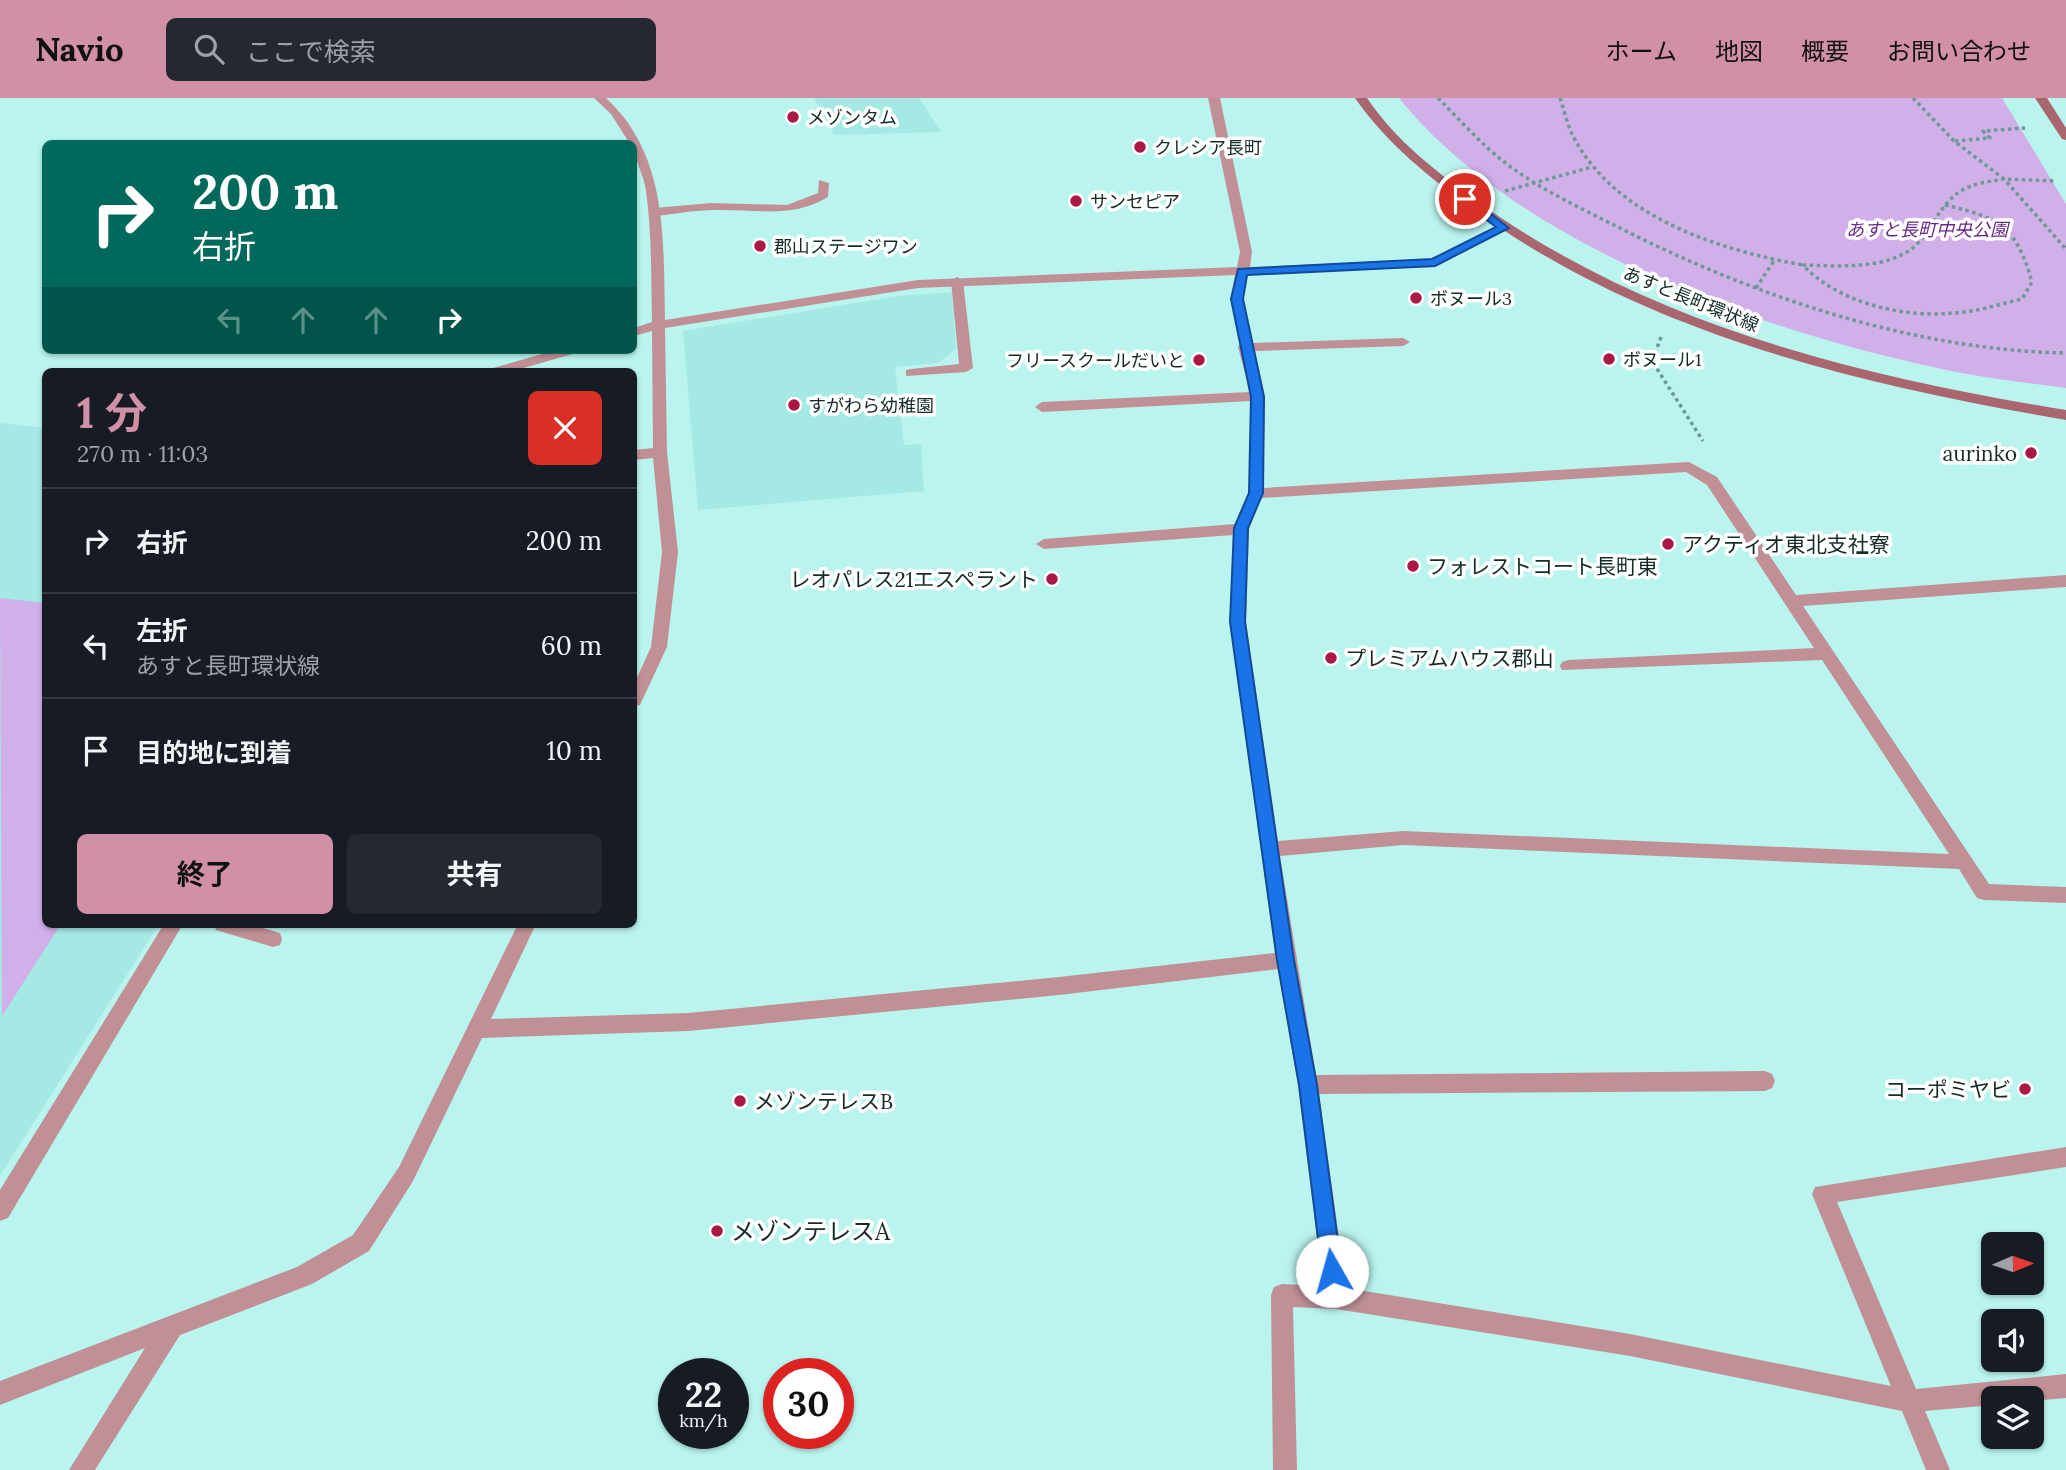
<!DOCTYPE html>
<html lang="ja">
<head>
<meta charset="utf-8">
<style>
  :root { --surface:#171b24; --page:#242831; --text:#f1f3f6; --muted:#9ea1a6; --line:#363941; --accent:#d290a6 }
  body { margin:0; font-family:Lora,"Noto Sans JP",serif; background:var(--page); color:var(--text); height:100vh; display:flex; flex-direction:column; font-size:26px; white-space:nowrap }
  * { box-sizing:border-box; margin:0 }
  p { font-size:23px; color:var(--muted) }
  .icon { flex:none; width:38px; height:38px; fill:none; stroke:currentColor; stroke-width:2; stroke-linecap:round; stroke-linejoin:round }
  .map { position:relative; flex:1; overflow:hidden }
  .side { position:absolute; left:42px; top:270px; width:595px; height:560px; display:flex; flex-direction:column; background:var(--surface); border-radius:10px; box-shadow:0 2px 5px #0004 }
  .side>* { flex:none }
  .hud { position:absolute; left:42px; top:42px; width:595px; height:214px; border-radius:10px; box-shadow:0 2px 5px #0004; background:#00695c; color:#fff; overflow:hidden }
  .needle { width:46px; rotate:88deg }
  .controls { position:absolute; left:1981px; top:1134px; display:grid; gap:14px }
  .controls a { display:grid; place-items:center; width:63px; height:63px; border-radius:10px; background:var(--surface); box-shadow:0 2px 5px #0004; font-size:35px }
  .speed { position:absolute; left:658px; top:1260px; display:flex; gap:14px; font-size:35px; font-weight:700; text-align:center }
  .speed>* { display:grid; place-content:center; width:91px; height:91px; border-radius:50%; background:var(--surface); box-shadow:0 2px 5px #0004; line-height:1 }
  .speed small { font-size:18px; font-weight:400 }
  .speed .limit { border:10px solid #d22; background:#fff; color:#111 }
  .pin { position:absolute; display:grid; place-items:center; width:60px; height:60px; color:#fff; margin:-30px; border:4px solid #fff; border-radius:50%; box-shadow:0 2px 7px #0007 }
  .me { position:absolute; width:77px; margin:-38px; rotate:353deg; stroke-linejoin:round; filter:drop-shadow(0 0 5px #0008) }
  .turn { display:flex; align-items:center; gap:24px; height:147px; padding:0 35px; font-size:32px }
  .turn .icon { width:91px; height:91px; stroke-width:2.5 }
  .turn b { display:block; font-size:49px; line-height:60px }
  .lanes { display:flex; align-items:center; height:66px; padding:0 35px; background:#0003; justify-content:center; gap:35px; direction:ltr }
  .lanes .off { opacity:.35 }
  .round { display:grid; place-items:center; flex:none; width:74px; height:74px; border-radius:10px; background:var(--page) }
  .overview { display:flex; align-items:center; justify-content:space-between; height:119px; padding:0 35px }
  h1 { font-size:42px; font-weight:700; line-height:52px; color:var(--accent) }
  .action { display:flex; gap:14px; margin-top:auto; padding:14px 35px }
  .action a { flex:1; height:80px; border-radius:10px; background:var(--accent); color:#111; font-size:28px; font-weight:700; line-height:80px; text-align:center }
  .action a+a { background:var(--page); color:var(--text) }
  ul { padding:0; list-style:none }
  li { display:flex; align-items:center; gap:21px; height:105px; padding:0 35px; border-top:2px solid var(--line) }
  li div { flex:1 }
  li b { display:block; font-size:26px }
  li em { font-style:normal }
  header { display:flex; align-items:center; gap:42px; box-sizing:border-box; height:98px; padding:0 35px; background:var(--accent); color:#111 }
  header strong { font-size:33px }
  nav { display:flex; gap:38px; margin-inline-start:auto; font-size:24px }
  .search { width:490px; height:63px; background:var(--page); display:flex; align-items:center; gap:18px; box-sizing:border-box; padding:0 24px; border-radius:10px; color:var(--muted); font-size:26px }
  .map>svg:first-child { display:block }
  .built { fill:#a5e9e5 }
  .green { fill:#d1afe9 }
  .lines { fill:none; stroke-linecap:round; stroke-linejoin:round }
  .path { stroke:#6e9895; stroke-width:3.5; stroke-dasharray:3.5 3.5; stroke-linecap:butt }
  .lane { fill:#c09096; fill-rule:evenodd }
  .street { fill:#c09096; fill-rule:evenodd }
  .secondary { fill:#a9666f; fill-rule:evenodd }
  .route { fill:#1a73e8; stroke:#114b97; stroke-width:2 }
  .poi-dot { fill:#ac1845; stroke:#fff; stroke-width:2.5 }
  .labels { text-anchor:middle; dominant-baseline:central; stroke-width:7; stroke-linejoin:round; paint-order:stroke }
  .far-poi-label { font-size:18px; fill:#152b2a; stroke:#fff; text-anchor:start }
  .far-park-label { font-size:18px; font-style:italic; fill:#67288a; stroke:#fff }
  .far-street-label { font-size:18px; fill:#152b2a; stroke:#fff }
  .poi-label { font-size:21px; fill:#152b2a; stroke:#fff; text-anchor:start }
  .near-poi-label { font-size:24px; fill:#152b2a; stroke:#fff; text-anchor:start }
</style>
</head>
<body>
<header>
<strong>Navio</strong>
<div class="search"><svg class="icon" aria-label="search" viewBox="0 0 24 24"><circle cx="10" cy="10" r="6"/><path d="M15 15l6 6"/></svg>ここで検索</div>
<nav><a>ホーム</a><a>地図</a><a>概要</a><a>お問い合わせ</a></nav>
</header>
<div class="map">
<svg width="2066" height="1372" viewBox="0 0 2066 1372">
  <rect width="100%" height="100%" fill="#baf4ef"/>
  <path class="built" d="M814,0h105l22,34 -107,3z
    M952,194l4,57 -18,14 -43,4 9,78 17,-1 3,47 -226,19 -15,-179 215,-35z
    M0,325l45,5 1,496h113l-159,252z"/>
  <path class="green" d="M1399,0h603l64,106v184c-37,-5 -74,-9 -110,-16 -184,-37 -436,-124 -557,-274z
    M0,500l45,5 1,321h15l-59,92z"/>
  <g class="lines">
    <path class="path" d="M1438,0c21,21 42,45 65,63 33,26 73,45 111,64 137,70 296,125 452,128
      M1560,0c4,12 7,25 12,36 41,83 147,116 231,131
      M1913,0l41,43 50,38 52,2
      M1955,43l35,-3 -7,-7 42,-3
      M1505,93l87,-24
      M1945,107c55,13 71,21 87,77l-10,17c-23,5 -45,13 -69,14 -50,5 -115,-10 -150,-48 34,1 83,5 111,-18 8,-7 14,-17 20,-26 21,-33 32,-36 70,-42l62,70
      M1756,190l18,-27
      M1661,239l-9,24 51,80"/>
    <path class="lane" d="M819,82l10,3 -1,14c-36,22 -72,12 -113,13 -20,0 -40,4 -60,6l-6,-4 6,-4 56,-5 76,2 31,-12z
      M957,179l6,4 10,87 -7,4 -60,4v-6l5,-1 48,-5 -8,-83z"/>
    <path class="street" d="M594,0h12c63,58 57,143 59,222l253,-40 319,-13 3,-15 -32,-154h12l32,154 -2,15 183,-8 67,-34 10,3 -75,39 -187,7 -5,25 10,44 150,-5 7,4 -7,4 -148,5 10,45 -2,92 426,-26 28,15 79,118 270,-20v12l-263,19 186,278 77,3v16l-82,-3 -7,-2 -18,-29 -556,-24 -123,11 36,219 449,-4 7,3 3,7 -3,7 -7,3 -446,3 27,194 284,46 261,52 -79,-192 3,-7 251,-40v20l-229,35 79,187 150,-15v24l-34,3v-3h-39v7l-68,6 25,59h-24l-24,-59 -272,-55 -294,-47 -43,-2 4,163h-24l-2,-175 3,-8 8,-3 41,2 -25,-201 -20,-116 -219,26 -371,36 -206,7 -69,143 -44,70 -57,33 -132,51 -85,135h-26l76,-122 -145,57v-24l297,-114 56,-32 46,-68 119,-243h18l-45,95 197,-6 371,-36 216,-24 -45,-331 3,-87 -189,14 -8,-5 8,-5 191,-15 14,-31 2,-92 -209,11 -7,-5 7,-5 208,-10 -12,-45 2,-3 -9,-45 4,-24 -317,13 -253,40 2,124 11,100 -11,95 -27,58 -6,1v-22l17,-37 11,-95 -9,-94 -19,2v-10l19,-2 -1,-117 -18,5v-8l18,-6c-1,-44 0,-88 -6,-131 -2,-17 -12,-30 -12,-47h-4l-19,-30zM1686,374l21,13 107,163 -246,12 -6,2 -2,4 2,4 260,-10 127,194 -546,-23 -125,10 -32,-219 3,-93 12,-31z
      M556,252h22l-2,3 -63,18h-22l2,-3z
      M164,826h19l-175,294 -8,3v-31z
      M214,826h36l30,9 2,6 -2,6 -7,2 -57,-17z"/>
    <path class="secondary" d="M1355,0h12c29,43 70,74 111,104 174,124 380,174 588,208v10c-208,-36 -418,-85 -592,-210 -45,-33 -87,-66 -119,-112z
      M2035,0h12l19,30v12l-4,-1z"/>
  </g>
  <path class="route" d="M1461,99h8l40,31 -74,38 -188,9 -4,24 21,98 -1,96 -15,35 -3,94 49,338 23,125 25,186 -3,7 -7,3 -7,-3 -3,-7 -23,-186 -22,-125 -47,-338 4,-94 15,-35 2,-96 -20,-98 7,-30 194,-10 64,-32 -35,-26z"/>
  <g class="poi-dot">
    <circle cx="793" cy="19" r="7"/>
    <circle cx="1140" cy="49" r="7"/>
    <circle cx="1076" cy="103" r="7"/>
    <circle cx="760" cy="148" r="7"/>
    <circle cx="1416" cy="200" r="7"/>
    <circle cx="1609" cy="261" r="7"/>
    <circle cx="1199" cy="262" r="7"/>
    <circle cx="794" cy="307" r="7"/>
    <circle cx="2031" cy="355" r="7"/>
    <circle cx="1668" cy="446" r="7"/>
    <circle cx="1413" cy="468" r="7"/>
    <circle cx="1052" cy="481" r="7"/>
    <circle cx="1331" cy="560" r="7"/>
    <circle cx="2025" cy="991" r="7"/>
    <circle cx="740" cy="1003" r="7"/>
    <circle cx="717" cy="1133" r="7"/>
  </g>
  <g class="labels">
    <g class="far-poi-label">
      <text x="807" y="19">メゾンタム</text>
      <text x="1154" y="49">クレシア長町</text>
      <text x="1090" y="103">サンセピア</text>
      <text x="774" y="148">郡山ステージワン</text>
      <text x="1430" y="200">ボヌール3</text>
      <text x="1623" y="261">ボヌール1</text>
      <text x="1185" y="262" text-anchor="end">フリースクールだいと</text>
      <text x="808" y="307">すがわら幼稚園</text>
    </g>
    <g class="far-park-label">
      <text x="1927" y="131">あすと長町中央公園</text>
    </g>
    <g class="far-street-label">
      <text transform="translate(1691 201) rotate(22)">あすと長町環状線</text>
    </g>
    <g class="poi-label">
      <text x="2017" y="355" text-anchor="end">aurinko</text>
      <text x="1682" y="446">アクティオ東北支社寮</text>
      <text x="1427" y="468">フォレストコート長町東</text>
      <text x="1038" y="481" text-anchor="end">レオパレス21エスペラント</text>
      <text x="1345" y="560">プレミアムハウス郡山</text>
      <text x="2011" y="991" text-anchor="end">コーポミヤビ</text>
      <text x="754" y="1003">メゾンテレスB</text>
    </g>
    <g class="near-poi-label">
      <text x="731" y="1133">メゾンテレスA</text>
    </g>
  </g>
</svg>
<div class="controls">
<a><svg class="needle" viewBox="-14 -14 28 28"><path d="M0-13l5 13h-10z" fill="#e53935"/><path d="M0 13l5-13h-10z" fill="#9ea1a6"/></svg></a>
<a><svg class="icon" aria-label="sound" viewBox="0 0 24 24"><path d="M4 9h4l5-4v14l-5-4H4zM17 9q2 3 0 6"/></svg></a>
<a><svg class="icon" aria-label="layers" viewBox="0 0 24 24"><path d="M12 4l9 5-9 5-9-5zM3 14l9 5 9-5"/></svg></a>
</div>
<div class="speed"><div>22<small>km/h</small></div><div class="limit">30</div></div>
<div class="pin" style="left:1465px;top:101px;background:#d93025"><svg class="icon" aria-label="arrive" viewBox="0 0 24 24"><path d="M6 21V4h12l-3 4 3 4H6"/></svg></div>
<svg class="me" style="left:1332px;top:1173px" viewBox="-20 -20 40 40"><circle r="19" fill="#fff"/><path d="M0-13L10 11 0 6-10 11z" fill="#1a73e8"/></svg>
<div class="hud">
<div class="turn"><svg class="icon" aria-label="right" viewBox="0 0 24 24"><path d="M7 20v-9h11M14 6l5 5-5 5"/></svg><div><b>200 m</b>右折</div></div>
<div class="lanes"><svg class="icon off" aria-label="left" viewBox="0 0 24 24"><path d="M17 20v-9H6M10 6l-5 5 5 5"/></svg><svg class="icon off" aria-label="ahead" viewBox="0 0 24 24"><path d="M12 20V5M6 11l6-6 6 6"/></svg><svg class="icon off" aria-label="ahead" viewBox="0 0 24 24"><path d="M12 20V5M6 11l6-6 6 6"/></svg><svg class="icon" aria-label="right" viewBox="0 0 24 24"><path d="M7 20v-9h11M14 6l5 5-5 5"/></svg></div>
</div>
<section class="side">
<div class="overview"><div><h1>1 分</h1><p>270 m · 11:03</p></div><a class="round" style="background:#d93025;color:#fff"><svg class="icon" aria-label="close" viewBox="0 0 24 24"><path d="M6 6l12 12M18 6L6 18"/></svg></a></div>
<ul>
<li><svg class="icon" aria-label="right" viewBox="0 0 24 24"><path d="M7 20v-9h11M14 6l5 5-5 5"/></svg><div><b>右折</b></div><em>200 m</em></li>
<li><svg class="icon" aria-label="left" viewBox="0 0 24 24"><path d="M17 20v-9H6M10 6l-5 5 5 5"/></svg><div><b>左折</b><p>あすと長町環状線</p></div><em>60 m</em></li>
<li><svg class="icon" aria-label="arrive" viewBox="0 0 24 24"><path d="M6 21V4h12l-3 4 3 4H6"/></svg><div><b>目的地に到着</b></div><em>10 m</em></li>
</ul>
<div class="action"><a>終了</a><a>共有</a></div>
</section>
</div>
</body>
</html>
